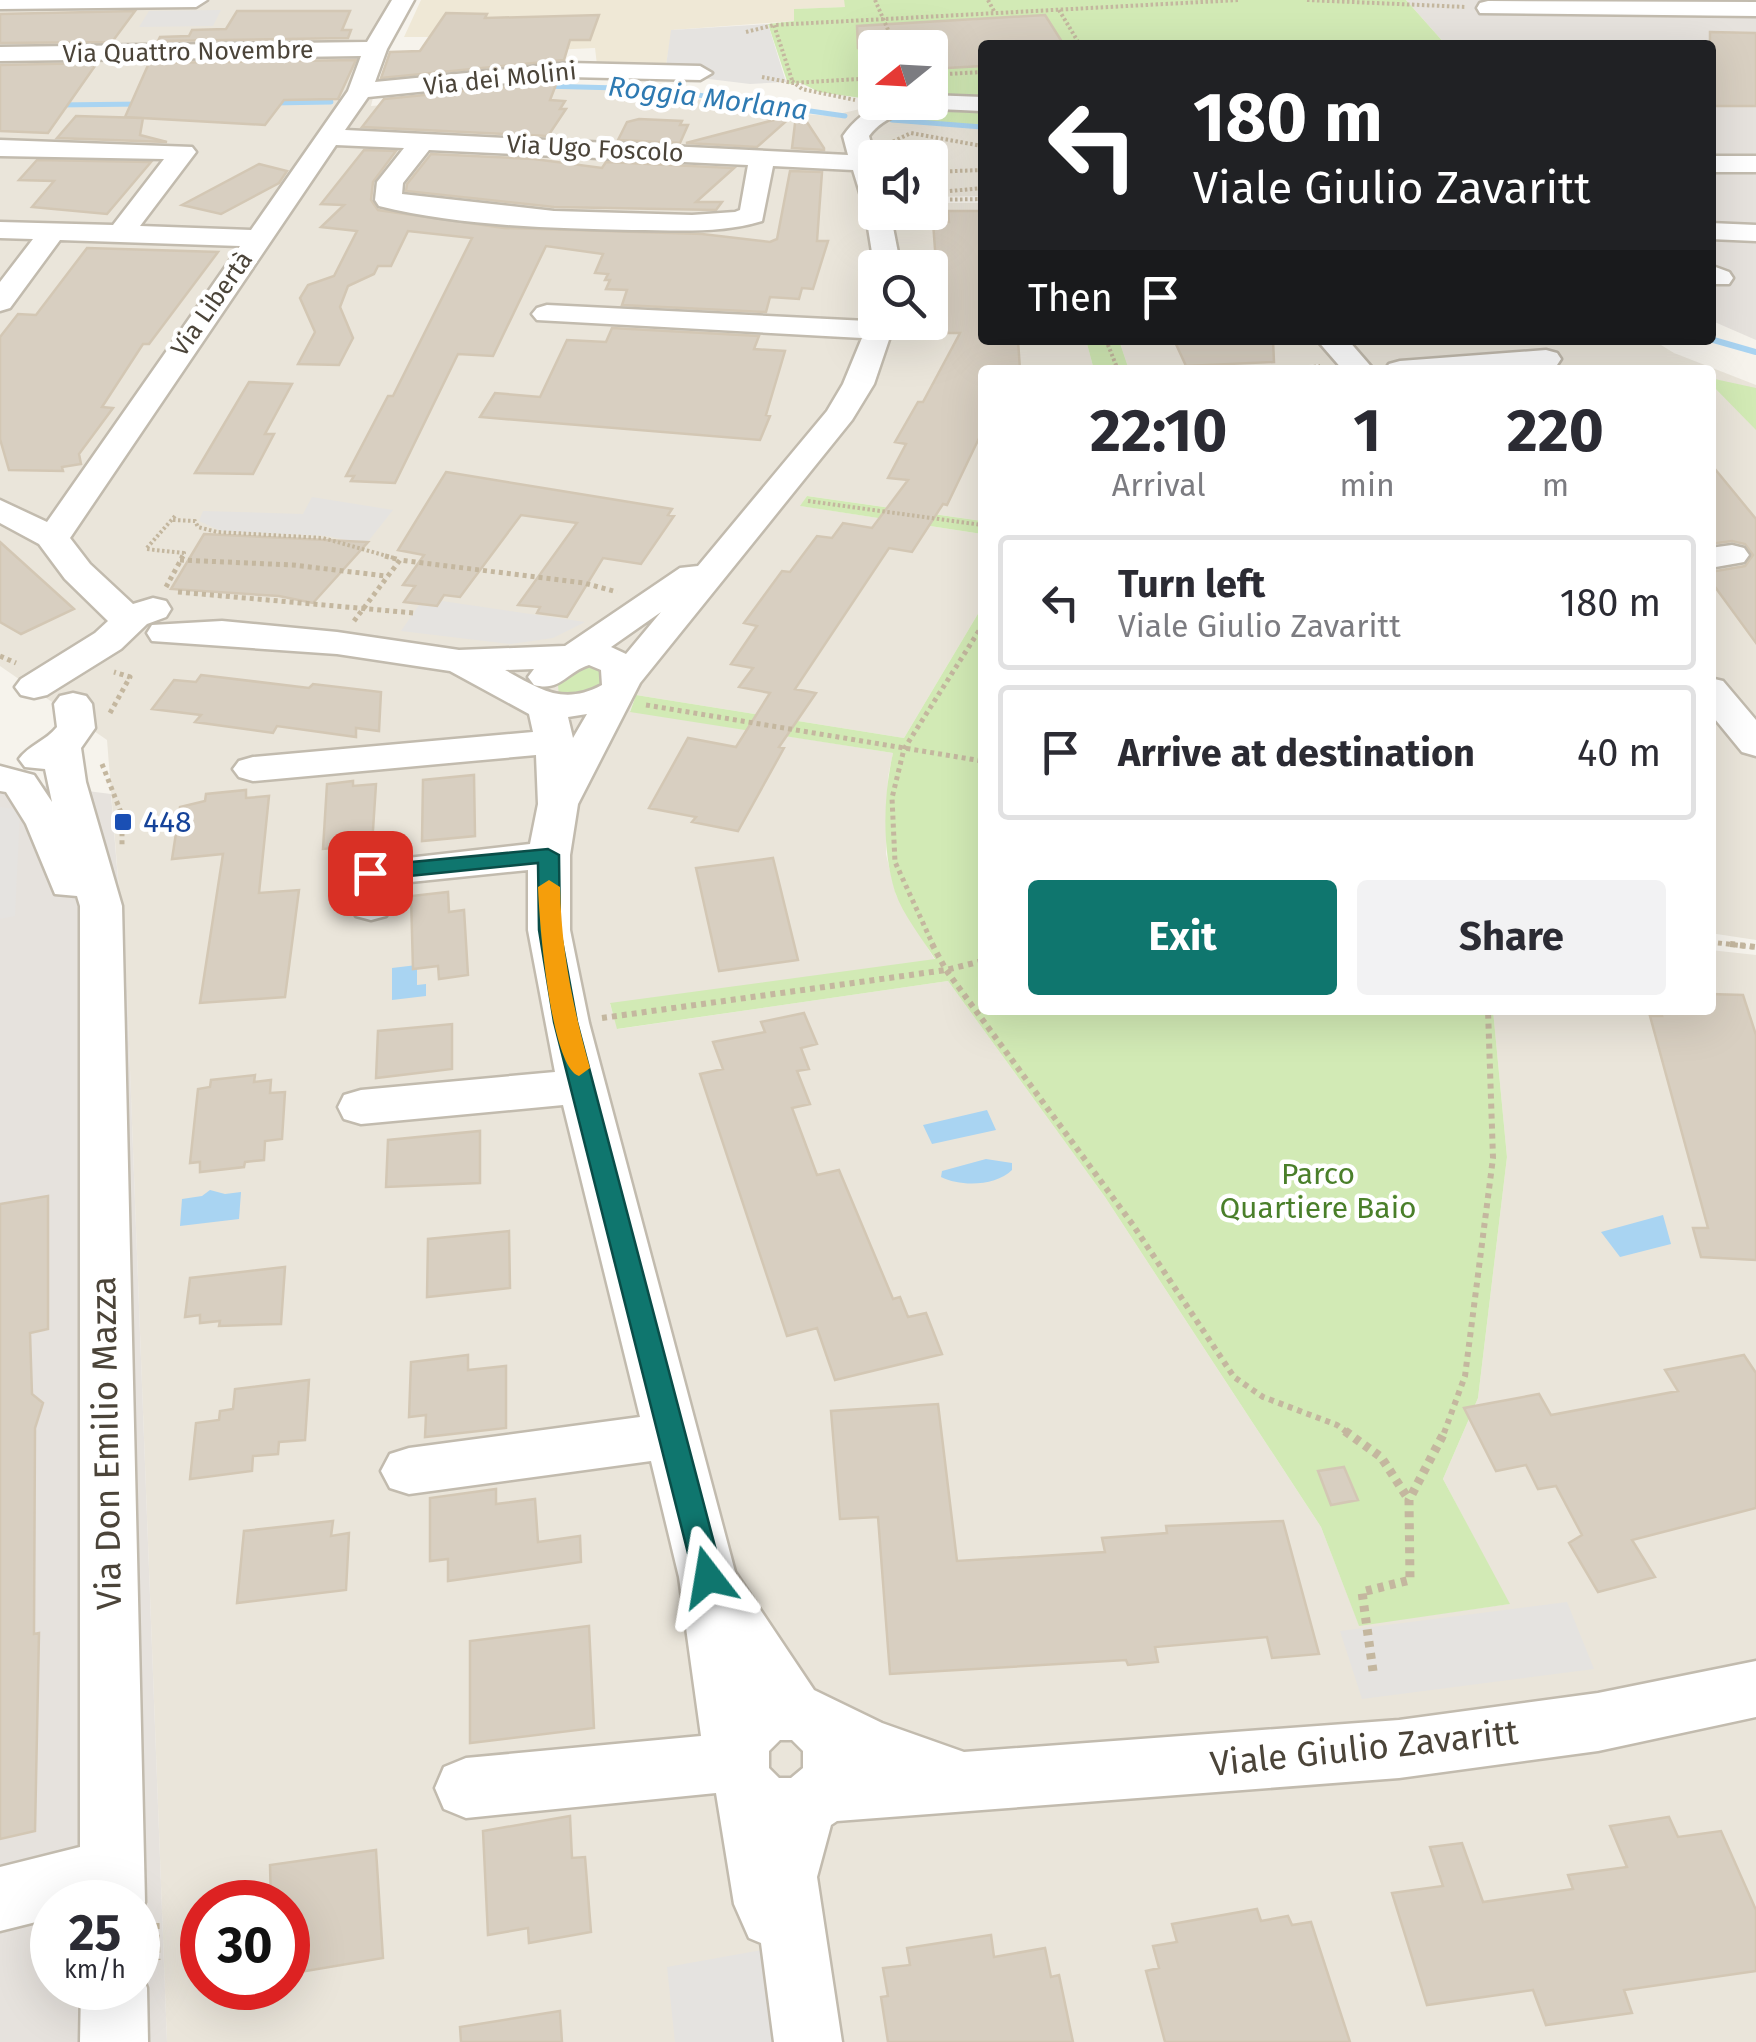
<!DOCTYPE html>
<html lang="en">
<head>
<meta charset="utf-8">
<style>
  :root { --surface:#fff; --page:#f2f2f3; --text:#2b2b33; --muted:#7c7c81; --line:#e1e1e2; --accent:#0f766e }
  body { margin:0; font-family:"Fira Sans",sans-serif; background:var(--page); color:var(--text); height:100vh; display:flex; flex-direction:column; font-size:38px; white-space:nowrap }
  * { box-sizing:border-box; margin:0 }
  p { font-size:32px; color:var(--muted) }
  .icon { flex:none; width:55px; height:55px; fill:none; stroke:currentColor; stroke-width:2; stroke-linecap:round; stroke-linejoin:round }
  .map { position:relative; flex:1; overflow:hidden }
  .panel { position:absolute; left:978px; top:365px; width:738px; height:650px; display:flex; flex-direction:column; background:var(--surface); border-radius:10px; box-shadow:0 10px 40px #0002 }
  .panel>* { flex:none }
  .top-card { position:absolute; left:978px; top:40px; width:738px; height:305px; border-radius:10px; box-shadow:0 10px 40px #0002; background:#202124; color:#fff; overflow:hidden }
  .needle { width:65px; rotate:252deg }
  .fabs { position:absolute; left:858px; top:30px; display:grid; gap:20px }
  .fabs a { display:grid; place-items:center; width:90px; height:90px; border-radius:10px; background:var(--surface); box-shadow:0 10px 40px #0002; font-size:50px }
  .speed { position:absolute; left:30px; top:1880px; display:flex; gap:20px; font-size:50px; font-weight:700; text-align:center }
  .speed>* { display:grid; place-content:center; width:130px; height:130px; border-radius:50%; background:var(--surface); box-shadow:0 10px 40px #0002; line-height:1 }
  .speed small { font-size:25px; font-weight:400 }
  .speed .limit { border:15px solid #d22; background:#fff; color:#111 }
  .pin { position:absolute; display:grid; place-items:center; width:85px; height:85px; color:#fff; margin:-42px; border-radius:20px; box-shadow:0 5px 15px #0006 }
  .me { position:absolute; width:110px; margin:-55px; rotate:346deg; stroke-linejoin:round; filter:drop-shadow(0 0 8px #0008) }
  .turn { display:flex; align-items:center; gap:35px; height:210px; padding:0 50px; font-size:45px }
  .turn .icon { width:130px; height:130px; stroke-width:2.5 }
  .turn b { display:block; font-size:70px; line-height:85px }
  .then { display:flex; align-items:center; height:95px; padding:0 50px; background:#0003; gap:20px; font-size:38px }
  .eta { display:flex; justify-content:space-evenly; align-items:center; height:170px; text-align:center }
  .eta b { font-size:60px; font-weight:700; line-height:70px }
  .button { display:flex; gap:20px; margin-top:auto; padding:20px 50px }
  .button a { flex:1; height:115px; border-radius:10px; background:var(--accent); color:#fff; font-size:40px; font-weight:700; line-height:115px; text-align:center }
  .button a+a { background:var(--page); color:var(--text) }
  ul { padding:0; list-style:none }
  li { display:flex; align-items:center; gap:30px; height:135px; margin:0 20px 15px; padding:0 30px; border:5px solid var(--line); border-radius:10px }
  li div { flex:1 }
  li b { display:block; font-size:38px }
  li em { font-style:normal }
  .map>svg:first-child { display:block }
  .residential { fill:#eae5da; fill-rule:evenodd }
  .industrial { fill:#e6e2dd; fill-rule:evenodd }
  .education { fill:#efe8d6 }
  .green { fill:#d2eab5 }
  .parking { fill:#e5e3e0 }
  .water { fill:#a9d4f2 }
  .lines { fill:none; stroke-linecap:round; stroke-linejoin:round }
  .stream-far1 { stroke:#a9d4f2; stroke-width:5 }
  .stream { stroke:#a9d4f2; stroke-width:6 }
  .building { fill:#d8cfc1; stroke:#d3c7b4; stroke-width:2.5 }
  .minor-casing { stroke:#c2bbae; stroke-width:5 }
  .path-far3 { stroke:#c4b79f; stroke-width:4; stroke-dasharray:2.5 2.5; stroke-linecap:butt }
  .path-far2 { stroke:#c4b79f; stroke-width:5; stroke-dasharray:4 4; stroke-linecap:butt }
  .path-far1 { stroke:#c4b79f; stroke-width:6; stroke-dasharray:5 5; stroke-linecap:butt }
  .path { stroke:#c4b79f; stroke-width:9; stroke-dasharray:6 6; stroke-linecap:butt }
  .minor { fill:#fff; fill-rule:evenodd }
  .route { fill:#0f766e; stroke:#0a4d48; stroke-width:2.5 }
  .slow { fill:#f59e0b }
  .transit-dot { fill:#1a4fb4; stroke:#fff; stroke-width:4 }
  .labels { text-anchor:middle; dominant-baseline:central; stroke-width:9; stroke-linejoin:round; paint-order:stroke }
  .far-street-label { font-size:25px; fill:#4b4439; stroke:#fff }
  .far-water-label { font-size:28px; font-style:italic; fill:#2e7ab2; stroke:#fff }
  .transit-label { font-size:30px; fill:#164399; stroke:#fff; text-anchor:start }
  .park-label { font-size:30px; fill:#4a7f2a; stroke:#fff }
  .near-street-label { font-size:35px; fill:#4b4439; stroke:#fff }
</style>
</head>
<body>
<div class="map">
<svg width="1756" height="2042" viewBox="0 0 1756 2042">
  <rect width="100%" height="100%" fill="#f6f3ec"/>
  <path class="residential" d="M0,0h396l-25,106 79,-6 80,-12 97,-2 128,24 75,6 56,-13 44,-1v-5h52v99l-52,1v-39h-55v54h55v-9h52v137h104l8,30h-112v151l-175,-25 -6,10 181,28v73l-78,131 -268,-43 -6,16 263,42 -5,24 -2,77 10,41 39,65 -325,44 8,25 330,-48 157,216 216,330 38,98 150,-21 -66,-125 35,-81 29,-241 -14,-147h217v-60l46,5v1087h-1589l-40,-1051 -20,-251 -107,-74zM875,268h55v54h-55zM202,1902h86v86h-86z
    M1119,340h534l21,13 82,32v555l-46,-7v-563h-384l-8,-6 -57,6h-132z"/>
  <path class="industrial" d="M1406,0h350v340l-46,-20v-275h-264z
    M0,780l111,14 16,197 40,1051h-167zM52,1902h86v86h-86z"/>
  <path class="education" d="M421,0h423l2,7 -51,2v12l-123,9 -6,36 -69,-1 -2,-17 -87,4 -63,-15h-41z"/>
  <path class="green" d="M844,0h562l40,45h-464v52h-52v-49h-55v52l-56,-8 -18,-9 -13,1 -20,-60 26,-3v-12l51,-2z
    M930,106l52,1v18l-94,-7z
    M1086,340h33l10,30h-35z
    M1710,378l46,10v42l-46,-47z
    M807,496l175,25v13l-182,-28z
    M982,607v403h511l14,147 -29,241 -35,81 67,125 -151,22 -38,-99 -216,-330 -157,-216 -331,48 -7,-26 325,-44c-13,-21 -32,-44 -40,-67 -13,-43 -12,-95 -2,-139l-263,-41 6,-17 268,43z
    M599,661l12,26 -52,12 -1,-15 5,-10z"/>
  <path class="parking" d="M221,10l-8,16 -74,1 10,-16z
    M768,24l18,58 -36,2 -74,-9 -10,-9 5,-36z
    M312,497l81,13 -27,34 -39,-8 -106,-5 -22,-10 4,-10 100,3z
    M442,601l143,21 -32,16 -42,6 -110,-13 18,-26 19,2z
    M0,807l20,3 -5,106 -15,3z
    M1567,1602l27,67 -232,30 -22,-68z
    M762,1950l12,92h-99l-8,-75z"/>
  <path class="water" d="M417,965v20l9,-1v12l-34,4v-32z
    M987,1110l9,20 -64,14 -9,-19z
    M986,1159l26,4v7c-16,16 -51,17 -71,7l1,-6z
    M210,1190l15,4 16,-2 -2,27 -59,7 2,-27 20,-3z
    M1663,1215l8,29 -51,13 -19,-25z"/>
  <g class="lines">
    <path class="stream-far1" d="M542,86l114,3 189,27
      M271,103l60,-1
      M56,105l88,-1
      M892,120l90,7"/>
    <path class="stream" d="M1710,339l46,13"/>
  </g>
  <path class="building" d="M135,11l-23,31 -112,1v-29z
    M237,11h113l-8,19h9l-3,8 -190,3 2,-4 29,-1 3,-6 34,-1z
    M446,13l41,1 -2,4 114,-3 -9,25h-20l-6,20 -183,18 9,-26 30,-1z
    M1045,15l19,30h-82v21l-52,3v-21h-72l-1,-22z
    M1710,32l46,1v73h-46z
    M356,60l-18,39 -54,1 -19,25 -140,-8 24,-54z
    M97,63l-49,70 -48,-2v-66z
    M557,82l-7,18 15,1 -5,8h6l-18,27 -186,-9 22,-28z
    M797,107l27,41v2l-32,-2z
    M793,115l-36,32 -71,-4z
    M76,116l67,2 -3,17 27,7 -110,-4z
    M639,119l43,2 -2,4h8l-8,18 -62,-3 9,-18z
    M364,150l32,1 -23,31 -2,18 7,10 126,18 198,6 68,8 7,-3 13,-68 32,1 -5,69h11l-15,48 -11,-1 -3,11 -29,-2 -4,15 -144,-7 5,-15 -21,-1 4,-9h-5l3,-6 -13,-1 8,-19 -57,-8 -53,110 -35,-2 -63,129 -44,-2 3,-5h-8l42,-80h5l79,-158 -64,-7 -17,35h-13l-4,8 -26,12 -8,21 13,31 -14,27 -41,-1 17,-32 -15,-34 8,-13 26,-9 23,-45 -36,-4 23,-22 -23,-1z
    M431,154l103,5 68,9 4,-6 128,6 -38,34h26l-6,8 -162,-3 -148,-16 1,-7z
    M37,160l114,2 -44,52 -75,-7 22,-26 -35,-1z
    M259,164l28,7 -8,12 -58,31 -39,-9z
    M948,211h34v129h36l2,30h-38v62l-35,73 -4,-1 -31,48 -23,-4 -94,141 21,4 -37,54 5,1 -46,83 -46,-9 4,-5 -47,-9 39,-70 48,9 34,-54 -31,-6 14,-19 -22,-4 26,-38 -13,-3 38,-52 8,1 27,-36 15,2 11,-15 29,5 36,-48 -20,-2 18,-34 -11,-2 23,-40h5l37,-69h-18v-10h-12v-36h5l2,-11 -4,-54h16z
    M87,248l131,4 -69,92h-6l-41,63 11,1 -34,46 2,10 -19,3 1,4 -54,-1 -9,-31v-102l18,-23 18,1z
    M612,328l147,8 -5,13 31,2 -19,64 4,1 -10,24 -280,-23 15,-24 45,4 27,-57 39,2z
    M1273,340l1,22 -88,4 -11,-24z
    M249,382l43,2 -27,50h9l-21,40 -58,-1z
    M1710,463l46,56v124l-46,-63v-8l35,-6 8,-11 -8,-11 -13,-3 -22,3z
    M446,472l226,37 -4,6 6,1 -33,48 -38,-6 -36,59 -30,-4 3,-6 -22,-2 59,-82 -56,-8 -61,82 -16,-2 -7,11 -33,-4 11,-16 -12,-1 21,-30 -26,-5z
    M204,534l164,8 -55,61 -34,-7 -108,-7z
    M0,542l74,67 -53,25 -21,-12z
    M201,675l108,13 4,-4 68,8 -2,39 -23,-3v9l-79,-11 -4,7 -78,-11 6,-7 -49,-6 22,-29 22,2z
    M474,775l1,61 -53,5 1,-61z
    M353,781v5l23,-2 -4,61 -49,4 4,-65z
    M246,790v8l23,-2 -10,97 40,-3 -14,107 -85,6 23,-149 -51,5 8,-52 25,-6 1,-7z
    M773,858l25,102 -79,11 -23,-103z
    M448,892l1,20 15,-2 4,65 -29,4 -1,-13 -25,3 -2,-73z
    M1710,994l33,1 13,40v225l-55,-3 -8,-29h15l-58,-212h12l-2,-6h50z
    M804,1013l13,31 -16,4 8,21 -12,2 13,33 -18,4 25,67 22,-5 54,129 7,-2 8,20 18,-4 16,41 -107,26 -18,-52 -30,8 -87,-262 23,-5 -10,-27 52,-10 -4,-10z
    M452,1024v45l-76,9 2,-47z
    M255,1075l-1,7 17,-2 -1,13 15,-1 -3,47 -17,2 -1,19 -19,2 -1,5 -44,5v-10l-10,1 8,-74 12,-2 1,-7z
    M480,1131v52l-94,4 2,-47z
    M48,1196v133l-18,4 2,61 11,9 -8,25 -1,206 5,-1 -4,198 -35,8v-635z
    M509,1231l1,57 -83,9 1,-58z
    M285,1267l-4,57 -62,2 1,-5 -20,2v-8l-15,2 5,-39z
    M468,1355v15l38,-4v62l-81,9 1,-22 -17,2 2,-55z
    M1744,1355l12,18v135l-124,32 23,37 -57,15 -29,-49 13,-8 -26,-49 -18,3 -12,-24 -30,6 -32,-63 75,-14 12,21 127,-24 -13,-21z
    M309,1380l-4,60 -26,2 -1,12 -25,2 -1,15 -62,8 6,-56 23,-3 1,-9 13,-2 2,-20z
    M938,1404l19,157 148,-9 -3,-14 65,-5 -1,-7 117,-5 36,133 -47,4 -5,-21 -112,10 3,15 -30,3 -2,-5 -236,14 -12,-157 -38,2 -9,-108z
    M1344,1467l14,33 -27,5 -13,-34z
    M496,1489v15l39,-5 3,43 42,-6 1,26 -133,19v-22l-18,2v-63z
    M333,1521l-2,15 18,-3 -3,57 -109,13 7,-72z
    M589,1626l5,102 -124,15v-102z
    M570,1816l2,42 13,-1 6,75 -62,11 -1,-15 -40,7 -5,-104z
    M1669,1817l9,20 43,-6 35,79v61l-132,19 8,23 -86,12 -13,-35 -106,15 -35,-112 51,-7 -13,-39 32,-4 21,59 90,-13 -5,-14 59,-8 -17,-41z
    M376,1850l7,108 -95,16v-72h-17l-1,-37z
    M1257,1909l4,12 27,-5 4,9 19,-3 39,120h-185l-19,-71 13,-3 -6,-22 24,-4 -5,-18z
    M991,1935l3,22 51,-9 6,29 8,-2 14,67h-185l-7,-45 7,-1 -5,-28 27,-3 -3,-17z
    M560,2011l2,31h-101l-1,-15z"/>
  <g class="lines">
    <defs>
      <path id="minor" d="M0,0h207l-11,7 -196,2z
        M392,0h22l-27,49 -12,33 193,-19 132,3 12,7 -12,7 -132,-3 -200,20 -23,33 503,25 -5,-19c24,-34 48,-34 87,-34v-7l52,2v14c-38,-1 -87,-10 -113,25l6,22v54h15l11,56h-26v3l-10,-62 -12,-39 -80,-4 -11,55c-43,13 -85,9 -130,9 -83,-2 -172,-4 -253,-24l-4,-6 2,-18 27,-34 -68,-3 -266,393 20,26 43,40 20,-6 13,3 5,8 -5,8 -19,7 -26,25 -74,46 -13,3 -13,-3 -6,-8 6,-8 74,-46 13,-12 -43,-42 -26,-35 -39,-21v-23l47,22 193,-276 -180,-6 -50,68 -10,3v-29l33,-43 -33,-1v-16l113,3 51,-66 -164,-3v-16l192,7 4,5 -56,74 111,4 97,-139 13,-35 -361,5v-14l367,-5zM429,150l319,15 -8,45 -5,2 -43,3 -138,-4 -152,-17 1,-11z
        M1488,1l268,1v14l-276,-3 -3,-5 3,-5z
        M1710,156h46v16h-46z
        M1710,223l46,2v16l-46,-2z
        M1710,265l19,7 4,6 -4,6h-19z
        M547,305l320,16 8,-6v7h20l-21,62 -22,36 -212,263 -62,121 -8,51v75l19,93 146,549 79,118 68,33 82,29 435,-32 199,-27 158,-32v56l-158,34 -199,27 -562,43 -6,4 -14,52 25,165h-68l-13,-99 -12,-5 -15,-34 -18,-111 -250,25 -22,-9 -9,-21 9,-21 22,-9 235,-22 -22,-159 -28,-116 -242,33 -19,-6 -9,-17 9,-17 19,-6 231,-31 -77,-312 -202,19 -17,-5 -6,-12 6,-12 17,-5 194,-18 -27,-142v-60l-137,14 1,22 -6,10 -15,4 -15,-4c-9,-15 -10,-38 -1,-52l175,-20 8,-40 -2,-49 -283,26 -14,-4 -6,-8 6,-8 14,-4 280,-25 -4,-18 -79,-43 -113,-17 -185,-13 -5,-8 5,-8 70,-4 115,11 122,18 106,-4 115,-78 18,-2 129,-155 16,-27 19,-46 -325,-18 -5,-6 5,-6zM661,612l-35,42 -15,-7zM589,665l12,5 1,15c-39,21 -62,4 -97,-15l29,-1 -6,8 6,8c27,7 32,-13 55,-20zM587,714l-14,24 -5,-21zM780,1740h12l11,11v17l-12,10h-12l-10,-10v-17z
        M1317,340h31l26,30h-31z
        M1546,350l11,3 4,6 -4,6 -37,5h-135l4,-6 11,-3z
        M1732,545l12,3 5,7 -5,7 -34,6v-20z
        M1710,678l13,3 33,39v36l-14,-4 -32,-39z
        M73,693l13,3 6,8 3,24 -14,20 5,34 36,124 23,996 -7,19v-19h-86v16l-52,13v-64l80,-20v-941l-3,-10 -22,-2 -29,-70 -20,-32 -6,-1v-25l34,9 18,27 -7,-33 -20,-2 -6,-8c10,-14 27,-18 38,-32l-3,-23 6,-8z
        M138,1964l9,24 1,54h-68l1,-54h57z"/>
    </defs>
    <use href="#minor" class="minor-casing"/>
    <path class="path-far3" d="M875,0l21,48
      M988,0l7,13
      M1307,0l159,7
      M1059,10l21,35
      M746,32l28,-7
      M930,75l52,-3
      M762,77l31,6 82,-5
      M792,80l-18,-55 465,-25
      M792,81l10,8 53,11
      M916,158l-24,-16 19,-9 71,13
      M930,172l52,-2
      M930,193l52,-5
      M930,200l52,-1
      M1106,340l12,30
      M1289,370l31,-4
      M808,501l174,24
      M175,516l-29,33 38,4 -3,5
      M173,520l22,1 3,6 19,5 106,6 71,20"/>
    <path class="path-far2" d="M385,556l15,4
      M180,560l113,5 93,11
      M166,587l17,-31
      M178,592l236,21
      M354,621l46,-61 184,23 33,9
      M0,656l16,7
      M646,705l336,56
      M110,713l20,-36 -16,-5
      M102,764l20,51v31
      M1710,942l43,5
      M934,947l-39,-85 -3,-64 12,-49 78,-123"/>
    <path class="path-far1" d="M932,944l14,26 187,255 101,152 29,20 74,28 11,8
      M1730,944l26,3
      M602,1018l344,-48 36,-9
      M1444,1433l21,-57 28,-218 -5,-148"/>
    <path class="path" d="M1345,1431l36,26 28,43
      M1373,1671l-11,-79 48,-12 -1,-80 36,-69
      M155,1923l1,37"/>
    <use href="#minor" class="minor"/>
  </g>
  <path class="route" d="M548,849l11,6 1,75 17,92 146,555 -4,9 -11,4 -10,-4 -4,-9 -140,-555 -15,-92 -1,-67 -168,17 -11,-7 11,-7z"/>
  <path class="slow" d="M549,880l11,7c1,62 13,121 30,181l-11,8c-29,-9 -40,-158 -41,-189z"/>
  <rect class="transit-dot" x="113" y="812" width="20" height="20" rx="5"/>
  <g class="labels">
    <g class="far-street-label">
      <text transform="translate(188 52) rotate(-1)">Via Quattro Novembre</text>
      <text transform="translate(500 79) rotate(-6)">Via dei Molini</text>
      <text transform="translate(595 149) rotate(3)">Via Ugo Foscolo</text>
      <text transform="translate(212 304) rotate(-55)">Via Libertà</text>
    </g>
    <g class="far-water-label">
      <text transform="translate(708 98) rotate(7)">Roggia Morlana</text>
    </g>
    <g class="transit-label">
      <text x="143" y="822">448</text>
    </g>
    <g class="park-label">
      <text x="1318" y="1174">Parco<tspan x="1318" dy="34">Quartiere Baio</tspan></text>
    </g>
    <g class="near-street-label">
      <text transform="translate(106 1443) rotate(-91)">Via Don Emilio Mazza</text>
      <text transform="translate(1364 1748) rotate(-6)">Viale Giulio Zavaritt</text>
    </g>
  </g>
</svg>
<div class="fabs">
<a><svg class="needle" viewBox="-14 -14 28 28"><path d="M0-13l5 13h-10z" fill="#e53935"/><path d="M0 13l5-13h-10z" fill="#7c7c81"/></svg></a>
<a><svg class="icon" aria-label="sound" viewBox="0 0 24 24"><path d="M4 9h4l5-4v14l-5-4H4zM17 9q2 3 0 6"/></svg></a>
<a><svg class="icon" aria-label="search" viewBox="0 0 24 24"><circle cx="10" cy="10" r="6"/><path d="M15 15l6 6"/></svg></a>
</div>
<div class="speed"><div>25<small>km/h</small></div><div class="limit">30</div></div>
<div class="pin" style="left:370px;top:873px;background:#d93025"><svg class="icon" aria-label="arrive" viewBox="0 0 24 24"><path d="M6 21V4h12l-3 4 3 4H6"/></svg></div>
<svg class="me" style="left:708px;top:1577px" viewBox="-20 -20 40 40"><path d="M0-17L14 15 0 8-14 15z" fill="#0f766e" stroke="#fff" stroke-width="4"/></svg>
<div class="top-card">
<div class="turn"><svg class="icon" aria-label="left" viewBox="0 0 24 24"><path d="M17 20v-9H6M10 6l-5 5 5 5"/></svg><div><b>180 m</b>Viale Giulio Zavaritt</div></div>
<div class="then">Then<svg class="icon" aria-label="arrive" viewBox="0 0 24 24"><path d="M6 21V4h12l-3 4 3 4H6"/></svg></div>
</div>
<section class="panel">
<div class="eta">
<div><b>22:10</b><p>Arrival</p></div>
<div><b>1</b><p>min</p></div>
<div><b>220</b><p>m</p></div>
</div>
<ul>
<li><svg class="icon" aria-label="left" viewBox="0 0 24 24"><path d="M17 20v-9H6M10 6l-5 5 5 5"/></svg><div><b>Turn left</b><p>Viale Giulio Zavaritt</p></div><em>180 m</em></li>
<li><svg class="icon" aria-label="arrive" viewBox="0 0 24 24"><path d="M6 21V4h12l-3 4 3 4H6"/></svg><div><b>Arrive at destination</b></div><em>40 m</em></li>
</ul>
<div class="button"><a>Exit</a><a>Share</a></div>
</section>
</div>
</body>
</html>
